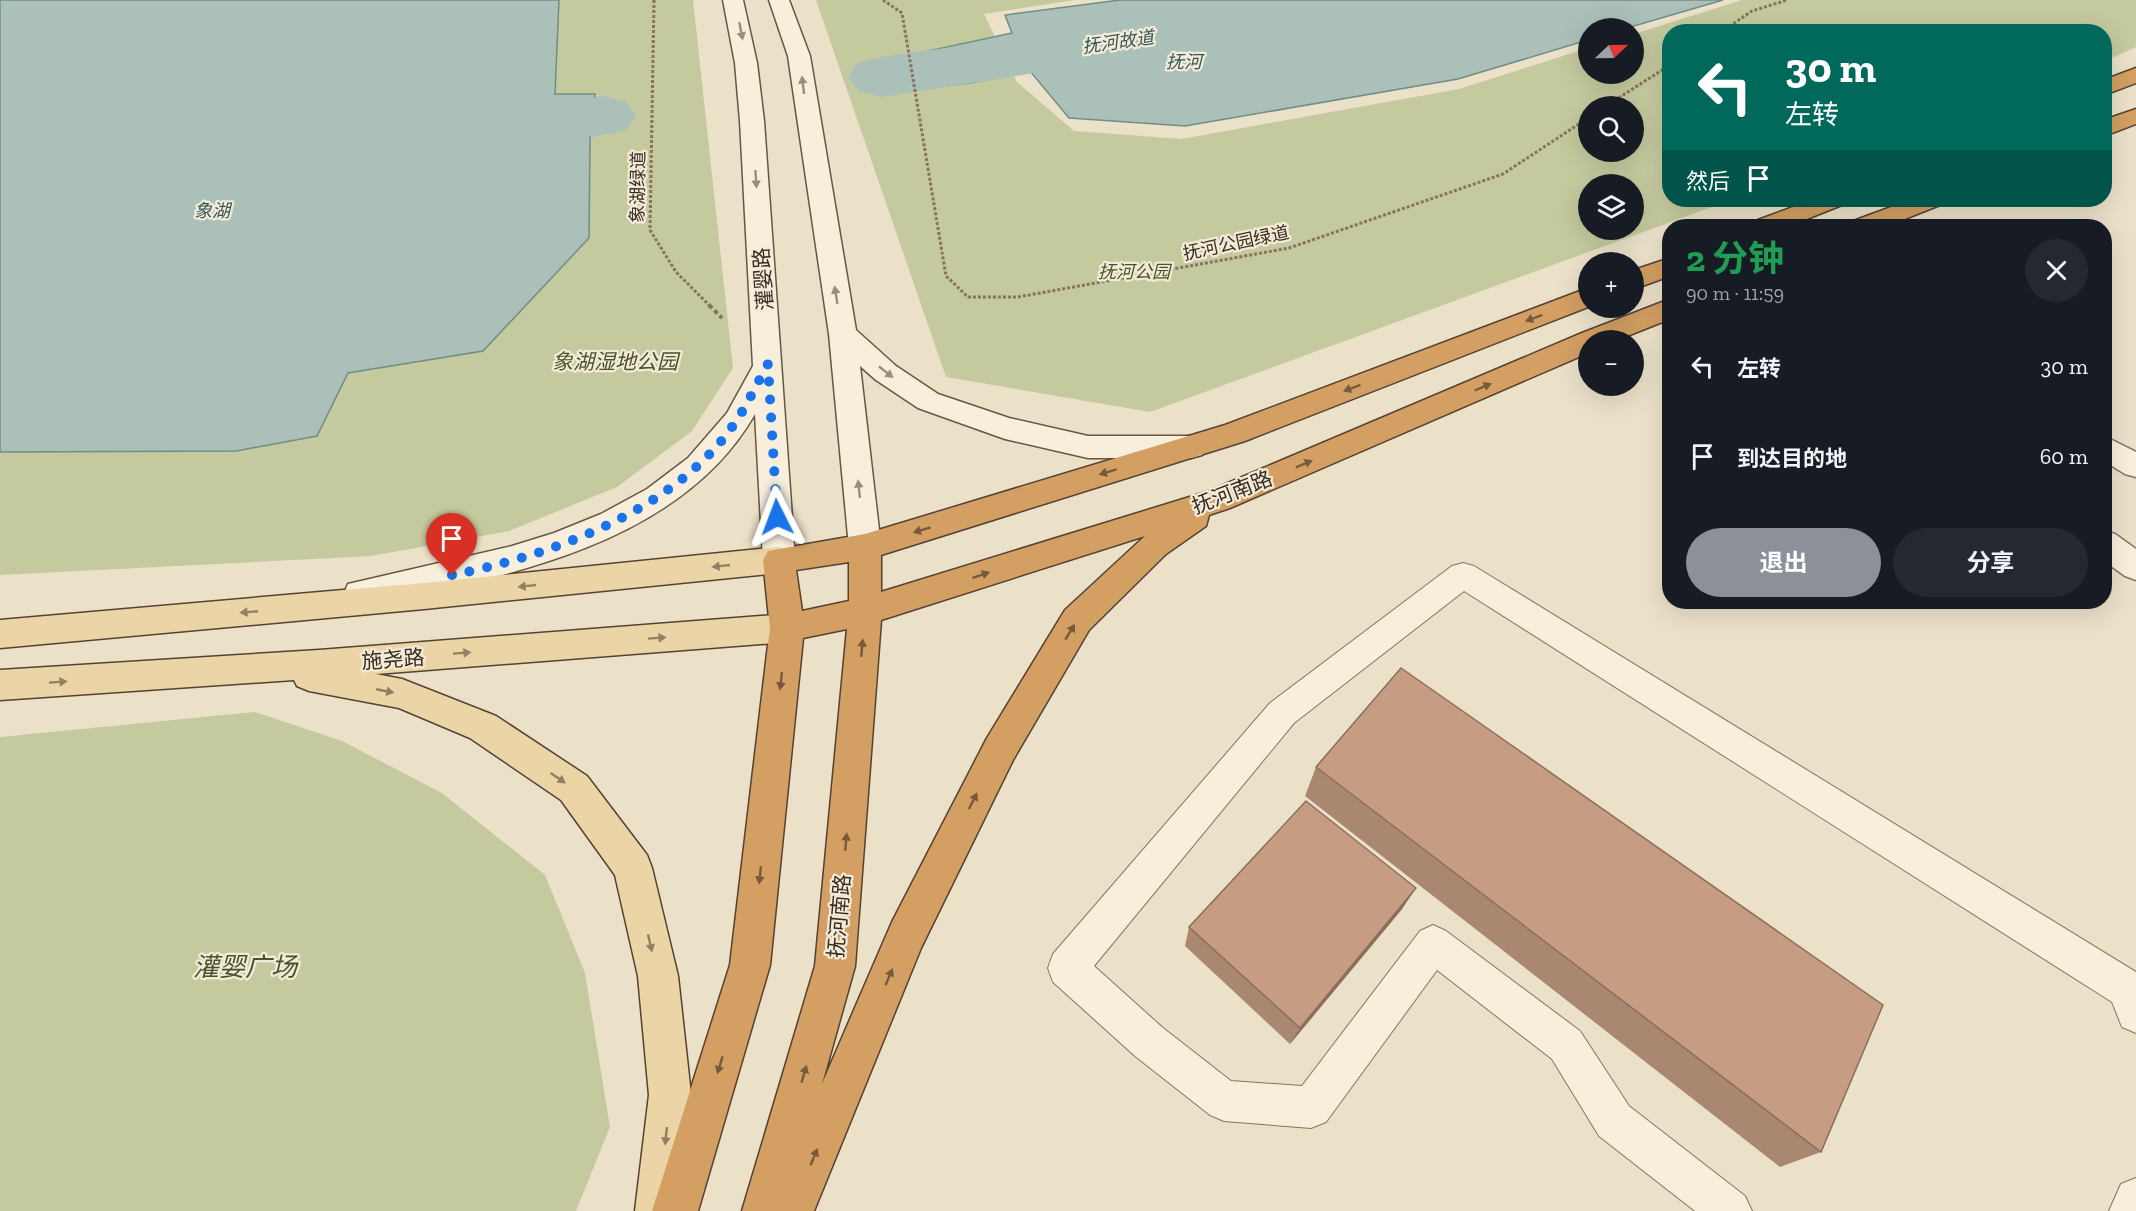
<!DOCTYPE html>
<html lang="zh">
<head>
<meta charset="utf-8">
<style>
  :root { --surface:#171b24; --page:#242831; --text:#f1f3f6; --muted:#9ea1a6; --accent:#8c9099 }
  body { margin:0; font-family:"Zilla Slab","Noto Sans SC",serif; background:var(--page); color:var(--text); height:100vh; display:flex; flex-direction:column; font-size:22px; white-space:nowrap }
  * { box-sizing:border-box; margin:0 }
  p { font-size:20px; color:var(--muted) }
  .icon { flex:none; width:33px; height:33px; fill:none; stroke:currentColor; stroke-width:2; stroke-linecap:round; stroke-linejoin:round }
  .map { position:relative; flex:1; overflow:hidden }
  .sheet { position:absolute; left:1662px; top:219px; width:450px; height:390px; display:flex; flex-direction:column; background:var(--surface); border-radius:24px; box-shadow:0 6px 24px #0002 }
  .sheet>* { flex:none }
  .banner { position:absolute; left:1662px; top:24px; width:450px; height:183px; border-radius:24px; box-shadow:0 6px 24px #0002; background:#00695c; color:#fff; overflow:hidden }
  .needle { width:39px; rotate:68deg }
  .tools { position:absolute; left:1578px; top:18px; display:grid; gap:12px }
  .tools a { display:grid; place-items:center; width:66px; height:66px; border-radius:50%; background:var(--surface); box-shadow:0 6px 24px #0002; font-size:30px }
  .pin { position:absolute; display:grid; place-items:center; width:51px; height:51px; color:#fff; margin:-62px -26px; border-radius:50% 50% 50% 0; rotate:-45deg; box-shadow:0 0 6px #0007 }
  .pin .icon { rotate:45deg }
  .me { position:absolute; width:66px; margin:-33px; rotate:357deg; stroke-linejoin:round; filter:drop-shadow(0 0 4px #0008) }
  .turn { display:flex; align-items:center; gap:21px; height:126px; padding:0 24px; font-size:27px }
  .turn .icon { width:78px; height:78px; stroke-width:2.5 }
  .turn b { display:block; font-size:42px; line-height:51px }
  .then { display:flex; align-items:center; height:57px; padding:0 24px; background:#0003; gap:12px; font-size:22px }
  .round { display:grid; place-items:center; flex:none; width:63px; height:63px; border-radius:32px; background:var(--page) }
  .overview { display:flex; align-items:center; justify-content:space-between; height:102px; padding:0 24px }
  h1 { font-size:36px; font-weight:700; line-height:45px; color:#1e9e55 }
  .cta { display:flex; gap:12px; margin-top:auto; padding:12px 24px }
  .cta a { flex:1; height:69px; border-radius:36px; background:var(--accent); color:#fff; font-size:24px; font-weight:700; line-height:69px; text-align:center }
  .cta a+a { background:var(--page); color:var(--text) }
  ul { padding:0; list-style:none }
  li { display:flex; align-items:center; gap:18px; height:90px; padding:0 24px }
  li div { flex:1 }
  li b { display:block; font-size:22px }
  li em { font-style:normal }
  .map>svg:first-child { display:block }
  .green { fill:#c5c99e; fill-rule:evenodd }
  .water { fill:#aac0b9; stroke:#718e86; stroke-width:1.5 }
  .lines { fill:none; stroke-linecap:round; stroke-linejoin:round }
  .river { fill:#aac0b9; fill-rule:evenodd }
  .lane-casing { stroke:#87735f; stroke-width:2 }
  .street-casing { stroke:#87735f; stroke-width:3 }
  .secondary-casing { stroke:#695542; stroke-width:3 }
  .primary-casing { stroke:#554233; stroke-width:3 }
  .highway-casing { stroke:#554233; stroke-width:3 }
  .path-far1 { stroke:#87735f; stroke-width:3; stroke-dasharray:3 2; stroke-linecap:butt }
  .path { stroke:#87735f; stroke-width:4; stroke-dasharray:4.5 3; stroke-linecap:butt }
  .lane { fill:#f7eedc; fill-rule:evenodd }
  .street { fill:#f7eedc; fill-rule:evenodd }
  .secondary { fill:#f7eedc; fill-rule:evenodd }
  .primary { fill:#ebd4a5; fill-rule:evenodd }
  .highway { fill:#d39f62; fill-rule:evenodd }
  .wall { fill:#aa8770 }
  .shaded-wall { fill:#8b6e5b }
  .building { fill:#c69d82; stroke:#8b6e5b; stroke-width:1.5 }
  .oneway { fill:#988d7e }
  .oneway2 { fill:#765a3b }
  .oneway3 { fill:#928063 }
  .route { stroke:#1a73e8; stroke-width:10; stroke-dasharray:0 18 }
  .labels { text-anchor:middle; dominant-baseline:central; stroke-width:4.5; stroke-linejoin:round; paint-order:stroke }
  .far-water-label { font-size:18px; font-style:italic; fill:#325754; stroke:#f3ebd8 }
  .far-street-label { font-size:18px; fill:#382c21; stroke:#f3ebd8 }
  .far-park-label { font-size:18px; font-style:italic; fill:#49532a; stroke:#f3ebd8 }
  .street-label { font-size:21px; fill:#382c21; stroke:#f3ebd8 }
  .park-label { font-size:21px; font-style:italic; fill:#49532a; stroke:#f3ebd8 }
  .near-park-label { font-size:26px; font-style:italic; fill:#49532a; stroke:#f3ebd8 }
</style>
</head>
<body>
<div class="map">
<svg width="2136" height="1211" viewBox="0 0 2136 1211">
  <rect width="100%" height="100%" fill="#ebe1c9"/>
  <path class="green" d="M559,0h134l40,368 -41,63 -75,56 -108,44 -138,25 -371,19v-123l236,-1 112,-78 135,-22 107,-211 5,-45h-40z
    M816,0h259l-91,14 33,68 57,49 107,8 278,-50 129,-41v26h46v-40l108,-34h394v47l-31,14 -1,-29h-434v168h61l-581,212 -204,-35zM1588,106h46v46h-46zM1588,184h46v46h-46z
    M255,712l87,29 100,52 103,82 40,98 25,154 -34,84h-576v-474z"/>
  <path class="water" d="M0,0h559l-4,94h40l-5,46 -1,98 -106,113 -135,22 -31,63 -81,15 -236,1z
    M1120,0h603l-96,28h-39v12l-130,39 -273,47 -116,-8 -39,-47 -60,12 -76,9 -3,-33 121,-26 -7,-18z"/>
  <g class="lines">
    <path class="river" d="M1023,37l23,5 9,14 -9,14 -23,5 -142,22 -23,-6 -10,-14 10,-14 23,-6z
      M602,96l24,6 10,14 -10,14 -33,7 -24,-6 -10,-14 10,-14z"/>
    <defs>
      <path id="lane" d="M1463,563l11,3 662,406v61l-14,-6 -10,-25 -648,-411 -170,132 -200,243 69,62 68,53 71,5 118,-155 13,-6 13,6 134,100 49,75 116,90 7,15h-57l-96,-75 -47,-77 -115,-89 -111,152 -15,6 -87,-7 -14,-6 -75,-59 -82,-74 -5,-14 5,-14 217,-251 182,-137z
        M2136,1178v33h-27l12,-27z"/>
      <path id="street" d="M2104,436l32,16v25l-11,-3 -21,-13z
        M2104,531l11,3 21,15v31l-11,-4 -21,-15z"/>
      <path id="secondary" d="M723,0h20l14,63 7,58 31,439 -5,9 -11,4 -11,-4 -5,-9 -8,-146c-76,133 -257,165 -395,192l-12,-4 -4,-9 4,-9 164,-38 42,-13 47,-19 46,-25 41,-31 39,-45 26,-47 -13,-245 -5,-58z
        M769,0h20l21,56 46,274 40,36 42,28 71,24 79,18h103l11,3 4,8 -4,8 -11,3h-103l-83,-19 -87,-31 -42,-28 -16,-14 21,181 -5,9 -11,4 -11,-4 -5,-9 -20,-213 -41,-278z"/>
      <path id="primary" d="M779,547l11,4 5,9 -5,9 -11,4 -355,36 -424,39v-28l424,-37z
        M787,614l12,4 5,10 -5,10 -12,4 -411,32 26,5 94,37 91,60 60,79 5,13 26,108 13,119 -10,116h-46l14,-116 -11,-119 -23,-101 -54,-75 -91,-62 -71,-30 -90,-17 -12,-5 -3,-6 -294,20v-30l319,-20z"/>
      <path id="highway" d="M2136,68v15l-32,12v-15z
        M2136,109v15l-32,12v-16z
        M1812,200h33l-3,5 -53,21h-35l4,-6z
        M1910,200h33l-3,5 -53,21h-35l4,-6z
        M1670,258v18l-36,13v-19z
        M1588,288v19l-343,134 -364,114v37l328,-101 373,-158 88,-34v20l-53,21h-29v13l-358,155 -21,7 -3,11 -40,28 -77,76 -76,130 -92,188 -107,263h-72l73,-245 32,-337 -44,9 -33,327 -72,246h-46l78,-246 40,-337 -7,-68 5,-9 97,-17 360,-109zM1145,536l-80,74 -78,128 -95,184 -70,162 33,-118 26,-346zM849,562v39l-47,10 -6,-41z"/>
    </defs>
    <use href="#lane" class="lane-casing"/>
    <use href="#street" class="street-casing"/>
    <use href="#secondary" class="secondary-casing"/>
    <use href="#primary" class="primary-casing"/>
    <use href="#highway" class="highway-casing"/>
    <path class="path-far1" d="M654,0l-4,230 26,42 34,34
      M883,0l19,13 44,263 22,21h50l271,-49 214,-74 85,-56
      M1721,32l31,-21 35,-11
      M1606,106l64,-41"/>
    <path class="path" d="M709,305l13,13"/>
    <use href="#lane" class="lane"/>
    <use href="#street" class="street"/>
    <use href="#secondary" class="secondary"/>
    <use href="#primary" class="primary"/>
    <use href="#highway" class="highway"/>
  </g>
  <path class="wall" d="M1316,767l505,385 -41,15 -475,-371z
    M1402,909l-112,135 -105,-98 4,-19z"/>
  <path class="shaded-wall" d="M1416,888l-14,21 -112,135 10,-16z"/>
  <path class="building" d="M1401,668l482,337 -62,147 -505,-385z
    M1306,801l110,87 -116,140 -111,-101z"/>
  <defs><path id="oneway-solid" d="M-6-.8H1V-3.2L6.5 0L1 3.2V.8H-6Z" transform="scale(1.5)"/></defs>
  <g class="oneway">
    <use href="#oneway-solid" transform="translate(741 31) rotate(79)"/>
    <use href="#oneway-solid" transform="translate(803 85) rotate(-97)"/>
    <use href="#oneway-solid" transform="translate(756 179) rotate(86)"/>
    <use href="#oneway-solid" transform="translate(836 295) rotate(-99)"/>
    <use href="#oneway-solid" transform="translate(886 372) rotate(38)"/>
    <use href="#oneway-solid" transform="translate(859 489) rotate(-96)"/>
  </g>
  <g class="oneway2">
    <use href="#oneway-solid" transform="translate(1534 318) rotate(159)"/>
    <use href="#oneway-solid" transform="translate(1483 387) rotate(-23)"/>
    <use href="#oneway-solid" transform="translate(1352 388) rotate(159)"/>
    <use href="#oneway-solid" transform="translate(1304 464) rotate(-23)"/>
    <use href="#oneway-solid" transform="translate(1108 472) rotate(163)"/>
    <use href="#oneway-solid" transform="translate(922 530) rotate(163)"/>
    <use href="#oneway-solid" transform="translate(981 575) rotate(-18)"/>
    <use href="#oneway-solid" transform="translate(1070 632) rotate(-59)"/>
    <use href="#oneway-solid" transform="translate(862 648) rotate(-85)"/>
    <use href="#oneway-solid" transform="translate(781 681) rotate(96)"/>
    <use href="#oneway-solid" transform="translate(973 801) rotate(-63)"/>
    <use href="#oneway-solid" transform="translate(846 842) rotate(-85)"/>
    <use href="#oneway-solid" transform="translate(760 875) rotate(96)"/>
    <use href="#oneway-solid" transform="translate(889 977) rotate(-67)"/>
    <use href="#oneway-solid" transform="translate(720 1065) rotate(107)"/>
    <use href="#oneway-solid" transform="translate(804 1074) rotate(-74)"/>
    <use href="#oneway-solid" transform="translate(814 1157) rotate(-67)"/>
  </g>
  <g class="oneway3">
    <use href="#oneway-solid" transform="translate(721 566) rotate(174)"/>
    <use href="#oneway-solid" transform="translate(527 586) rotate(174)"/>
    <use href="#oneway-solid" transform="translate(249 612) rotate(175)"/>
    <use href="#oneway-solid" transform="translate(657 638) rotate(-4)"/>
    <use href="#oneway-solid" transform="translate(462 653) rotate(-4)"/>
    <use href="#oneway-solid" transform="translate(58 682) rotate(-4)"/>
    <use href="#oneway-solid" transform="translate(385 691) rotate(11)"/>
    <use href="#oneway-solid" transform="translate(558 778) rotate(34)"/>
    <use href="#oneway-solid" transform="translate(650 943) rotate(77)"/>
    <use href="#oneway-solid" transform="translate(666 1136) rotate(96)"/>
  </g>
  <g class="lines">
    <path class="route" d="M452,575c98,-19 221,-64 280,-148 14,-19 24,-42 36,-63l9,153"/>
  </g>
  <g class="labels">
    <g class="far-water-label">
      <text transform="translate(1118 42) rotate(-8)">抚河故道</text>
      <text x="1184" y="62">抚河</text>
      <text x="212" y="211">象湖</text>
    </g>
    <g class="far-street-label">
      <text transform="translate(638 187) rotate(-89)">象湖绿道</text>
      <text transform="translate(1236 243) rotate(-12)">抚河公园绿道</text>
    </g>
    <g class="far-park-label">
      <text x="1134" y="272">抚河公园</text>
    </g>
    <g class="street-label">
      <text transform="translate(763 279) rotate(-94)">灌婴路</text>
      <text transform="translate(1232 492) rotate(-21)">抚河南路</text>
      <text transform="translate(393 659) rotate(-4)">施尧路</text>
      <text transform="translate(839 916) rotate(-85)">抚河南路</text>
    </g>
    <g class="park-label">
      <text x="615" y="361">象湖湿地公园</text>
    </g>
    <g class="near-park-label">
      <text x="245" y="967">灌婴广场</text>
    </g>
  </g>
</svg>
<div class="tools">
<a><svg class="needle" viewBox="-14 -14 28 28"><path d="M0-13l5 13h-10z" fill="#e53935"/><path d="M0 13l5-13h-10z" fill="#9ea1a6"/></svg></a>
<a><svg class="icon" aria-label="search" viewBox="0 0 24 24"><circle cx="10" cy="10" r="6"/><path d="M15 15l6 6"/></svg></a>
<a><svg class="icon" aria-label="layers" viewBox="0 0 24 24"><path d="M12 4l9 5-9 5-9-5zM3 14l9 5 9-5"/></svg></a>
<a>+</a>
<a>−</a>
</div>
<div class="pin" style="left:452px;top:575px;background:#d93025"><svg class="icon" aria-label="arrive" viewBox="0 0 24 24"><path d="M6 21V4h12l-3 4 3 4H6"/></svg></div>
<svg class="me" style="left:777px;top:517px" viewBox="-20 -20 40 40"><path d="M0-17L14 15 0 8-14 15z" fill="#1a73e8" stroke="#fff" stroke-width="4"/></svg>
<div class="banner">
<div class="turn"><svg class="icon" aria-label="left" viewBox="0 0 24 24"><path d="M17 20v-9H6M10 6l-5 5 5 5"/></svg><div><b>30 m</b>左转</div></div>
<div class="then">然后<svg class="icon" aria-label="arrive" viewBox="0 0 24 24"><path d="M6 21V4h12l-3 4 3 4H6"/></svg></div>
</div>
<section class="sheet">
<div class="overview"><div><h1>2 分钟</h1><p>90 m · 11:59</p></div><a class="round"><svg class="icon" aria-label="close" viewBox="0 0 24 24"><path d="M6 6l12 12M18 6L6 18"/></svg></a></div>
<ul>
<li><svg class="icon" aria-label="left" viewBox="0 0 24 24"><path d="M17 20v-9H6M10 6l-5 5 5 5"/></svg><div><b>左转</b></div><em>30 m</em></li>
<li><svg class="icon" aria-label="arrive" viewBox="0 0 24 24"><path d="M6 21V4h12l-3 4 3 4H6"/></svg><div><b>到达目的地</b></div><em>60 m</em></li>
</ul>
<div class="cta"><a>退出</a><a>分享</a></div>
</section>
</div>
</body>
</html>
